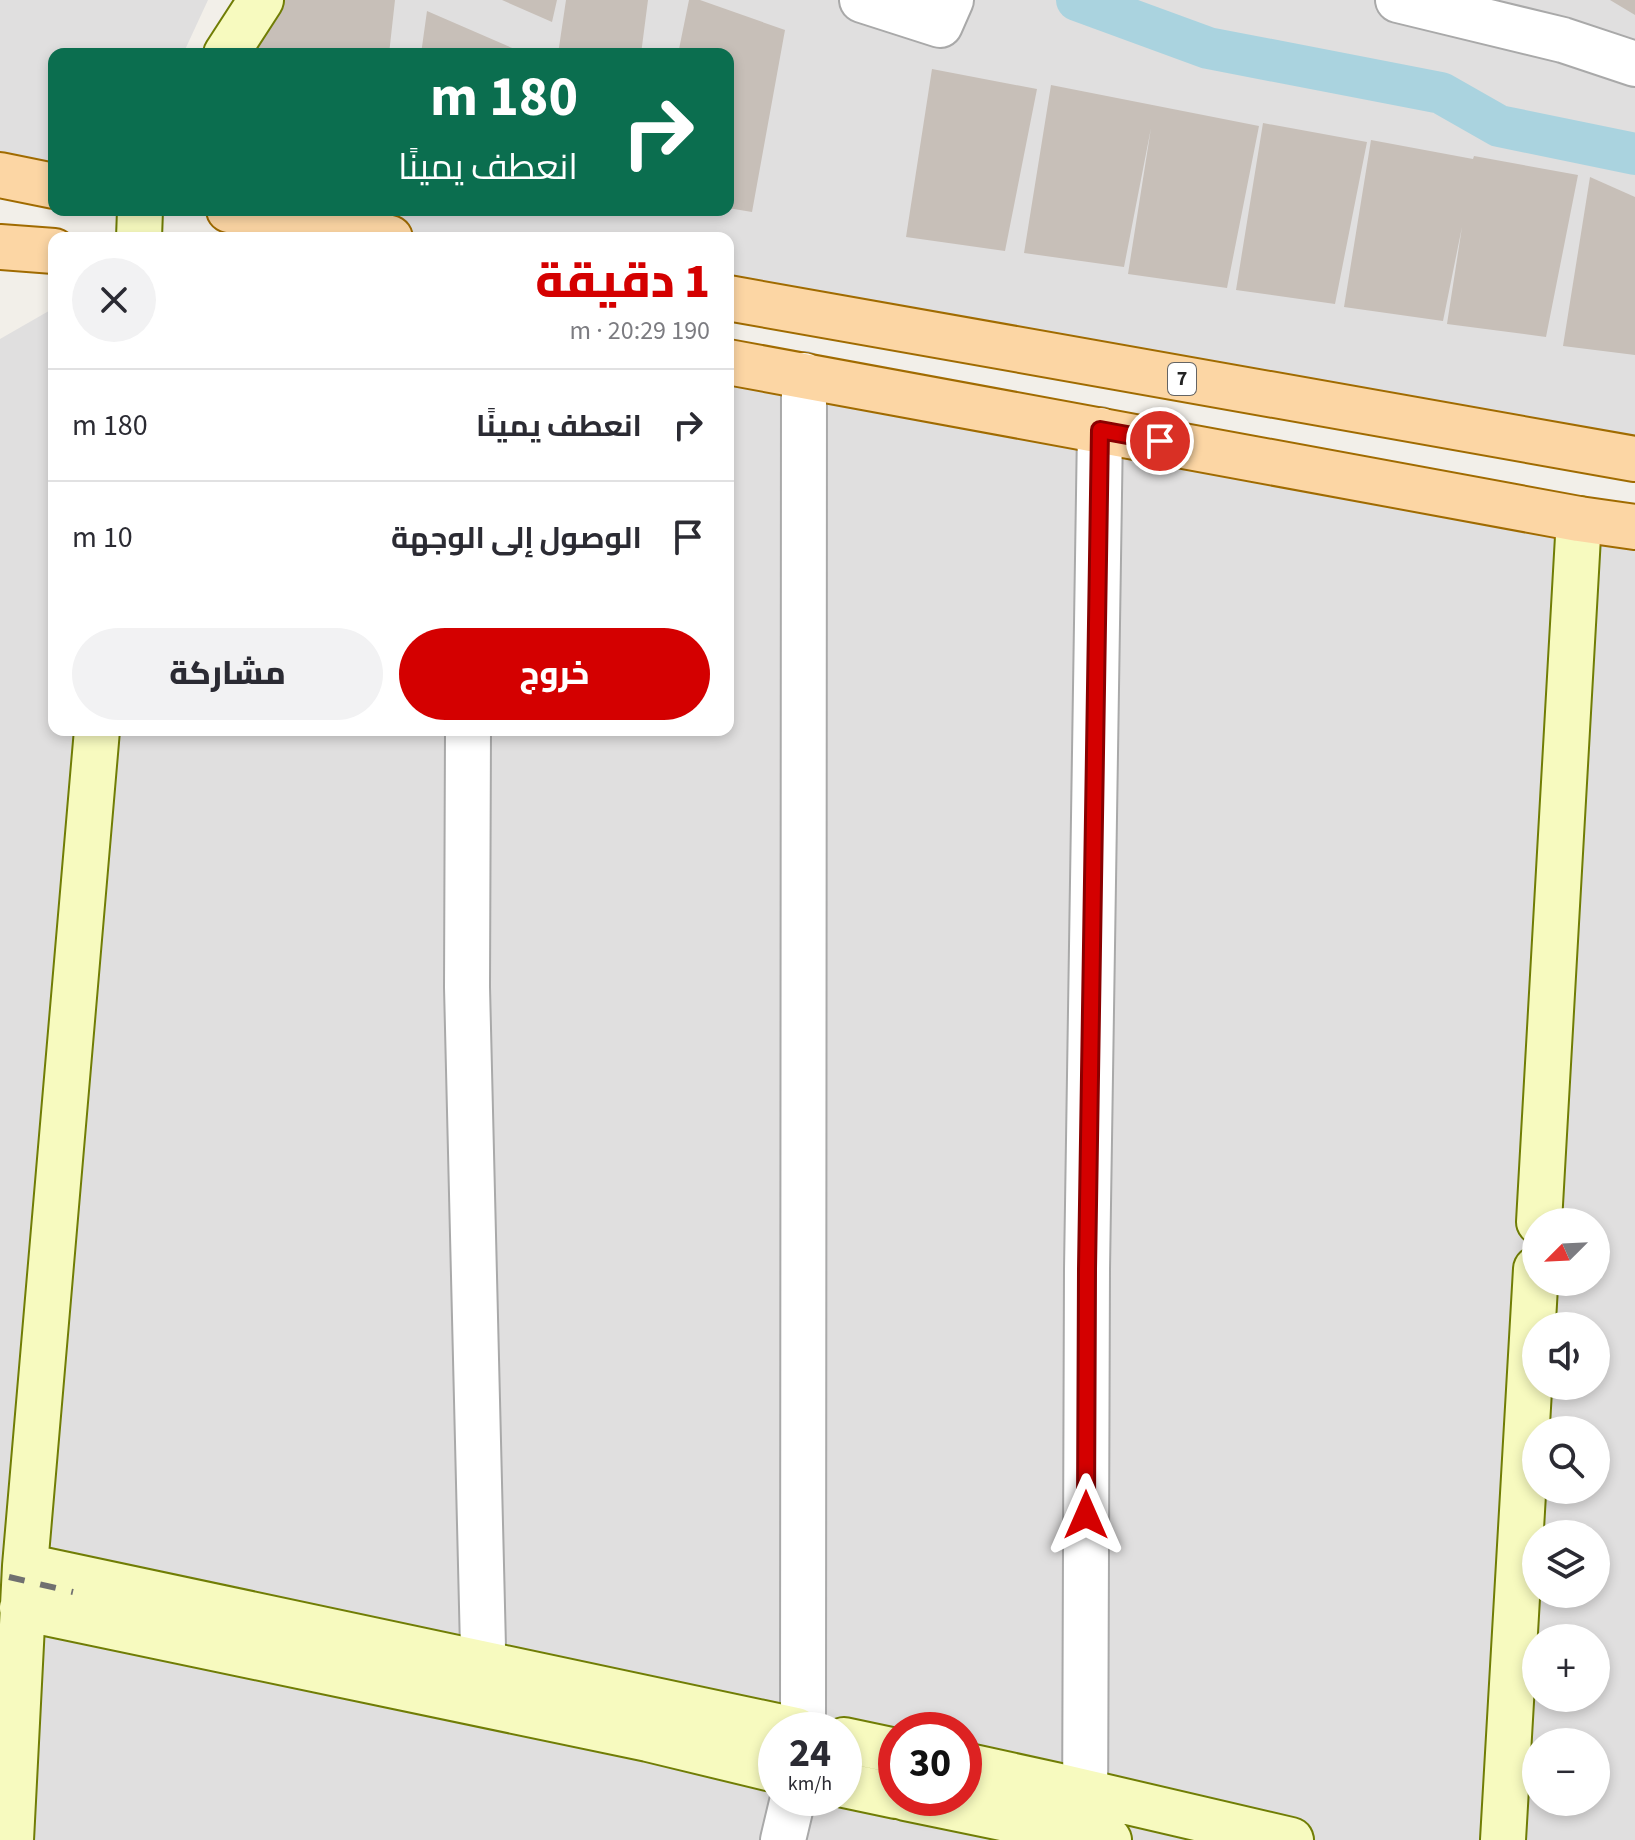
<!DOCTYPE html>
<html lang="ar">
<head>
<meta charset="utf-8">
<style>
  :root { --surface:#fff; --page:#f2f2f3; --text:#2b2b33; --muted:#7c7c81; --line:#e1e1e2; --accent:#d40000 }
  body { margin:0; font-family:"Source Sans 3",Cairo,sans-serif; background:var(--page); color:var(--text); direction:rtl; height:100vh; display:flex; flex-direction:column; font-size:30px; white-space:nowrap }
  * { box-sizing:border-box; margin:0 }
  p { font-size:26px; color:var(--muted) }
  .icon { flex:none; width:44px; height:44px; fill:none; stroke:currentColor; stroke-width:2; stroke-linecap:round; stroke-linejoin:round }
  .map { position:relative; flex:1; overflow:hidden; direction:ltr }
  .details { position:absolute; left:48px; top:232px; width:686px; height:504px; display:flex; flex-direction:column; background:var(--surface); border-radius:16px; box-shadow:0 4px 12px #0003; direction:rtl }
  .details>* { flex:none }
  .hud { position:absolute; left:48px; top:48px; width:686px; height:168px; border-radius:16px; box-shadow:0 4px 12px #0003; direction:rtl; background:#0b6e4f; color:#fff; overflow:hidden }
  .needle { width:52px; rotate:246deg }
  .tools { position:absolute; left:1522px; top:1208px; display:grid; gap:16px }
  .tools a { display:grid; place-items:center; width:88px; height:88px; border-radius:50%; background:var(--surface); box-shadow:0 4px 12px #0003; font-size:40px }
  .speed { position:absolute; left:758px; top:1712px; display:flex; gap:16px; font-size:40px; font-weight:700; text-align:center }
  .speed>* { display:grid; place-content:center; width:104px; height:104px; border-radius:50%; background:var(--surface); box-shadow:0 4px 12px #0003; line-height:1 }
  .speed small { font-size:20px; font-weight:400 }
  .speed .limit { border:12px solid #d22; background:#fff; color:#111 }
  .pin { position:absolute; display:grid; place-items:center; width:68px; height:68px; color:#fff; margin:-34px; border:4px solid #fff; border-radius:50%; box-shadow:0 2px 8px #0007 }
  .me { position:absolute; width:88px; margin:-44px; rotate:0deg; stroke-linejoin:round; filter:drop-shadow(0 0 6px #0008) }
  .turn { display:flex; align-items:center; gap:28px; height:168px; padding:0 24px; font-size:36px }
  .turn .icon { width:104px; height:104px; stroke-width:2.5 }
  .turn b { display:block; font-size:56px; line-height:68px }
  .round { display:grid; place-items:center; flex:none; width:84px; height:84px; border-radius:42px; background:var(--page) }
  .overview { display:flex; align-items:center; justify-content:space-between; height:136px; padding:0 24px }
  h1 { font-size:48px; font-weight:800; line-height:60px; color:var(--accent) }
  .button { display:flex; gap:16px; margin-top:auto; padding:16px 24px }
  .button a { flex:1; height:92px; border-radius:48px; background:var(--accent); color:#fff; font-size:32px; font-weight:800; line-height:92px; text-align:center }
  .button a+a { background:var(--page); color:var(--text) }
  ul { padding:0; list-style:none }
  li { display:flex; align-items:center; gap:24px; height:112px; padding:0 24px; border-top:2px solid var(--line) }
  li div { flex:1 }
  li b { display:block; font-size:30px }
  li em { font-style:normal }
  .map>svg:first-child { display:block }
  .residential { fill:#e0dfdf; fill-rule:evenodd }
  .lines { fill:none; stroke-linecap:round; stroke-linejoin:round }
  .canal { stroke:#aad3df; stroke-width:42 }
  .building { fill:#c7bfb8 }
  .street-casing { stroke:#a9a9a9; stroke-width:48 }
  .secondary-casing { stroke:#707d05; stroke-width:48 }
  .primary-casing { stroke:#a06b00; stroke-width:48 }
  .street { stroke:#fff; stroke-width:44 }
  .secondary { stroke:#f7fabf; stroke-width:44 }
  .primary { stroke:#fcd6a4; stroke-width:44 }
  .rail { stroke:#707070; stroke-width:6; stroke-dasharray:16 16; stroke-linecap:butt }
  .route-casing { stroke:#8a0000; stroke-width:20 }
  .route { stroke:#d40000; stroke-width:14 }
  .labels { text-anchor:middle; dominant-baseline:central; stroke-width:6; stroke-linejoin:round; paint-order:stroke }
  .shield { fill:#fff; stroke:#646464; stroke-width:2 }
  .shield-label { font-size:20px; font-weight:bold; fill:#222 }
</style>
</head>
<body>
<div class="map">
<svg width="1635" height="1840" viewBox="0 0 1635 1840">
  <rect width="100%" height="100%" fill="#f2efe9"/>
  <path class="residential" d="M0,0h208l-25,54h-129v120l-54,-15z
    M266,0h1369v459l-907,-161v-60h-338l-168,-28h506v-156h-495z
    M54,308v422h674v-359l907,159v1310h-1635v-1501zM1536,1222h60v60h-60zM1536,1326h60v60h-60zM1536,1430h60v60h-60zM1536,1534h60v60h-60zM1536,1638h60v60h-60zM776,1730h68v68h-68zM896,1730h68v68h-68zM1536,1742h60v60h-60z"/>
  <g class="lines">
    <path class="canal" d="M1077,0l131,48 233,45 58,33 136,28"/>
  </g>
  <path class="building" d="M275,0h120l-6,54h-138z
    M502,0h55l-5,22z
    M566,0h82l-7,54h-83z
    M689,0h11l85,30 -33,182 -24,-4v-154h-50z
    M1610,0h25v15z
    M427,11l99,43h-105z
    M932,69l105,20 -32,162 -99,-14z
    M1051,85l208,41 -32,162 -99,-14 23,-146 -27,139 -100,-14z
    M1263,123l104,19 -32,162 -99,-14z
    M1371,140l102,19 1,-3 104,19 -32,162 -99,-13 15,-97 -19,94 -99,-14z
    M1590,177l45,20v158l-72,-9z"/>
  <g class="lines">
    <defs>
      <path id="street" d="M862,0l78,25 11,-25
        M1398,0l165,40 72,24
        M468,730l-1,257 17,702 -2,10
        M803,1730l1,-1355
        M1085,1828l2,-559 13,-839
        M783,1840l10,-42"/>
      <path id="secondary" d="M226,54l35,-54
        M139,238l1,-28
        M1539,1222l40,-703
        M25,1566l771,164
        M22,1608l626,131 128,31
        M844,1740l52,11
        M964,1765l91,20 236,55
        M844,1785l52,11
        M905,1798l204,42
        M11,1840l14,-274 72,-836
        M1503,1840l33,-571"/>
      <path id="primary" d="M0,175l54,11
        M229,210l161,28
        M0,247l54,4
        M728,298l907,161
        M728,362l851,157 56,8"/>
    </defs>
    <use href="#street" class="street-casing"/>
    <use href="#secondary" class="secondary-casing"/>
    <use href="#primary" class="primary-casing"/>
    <use href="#street" class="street"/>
    <use href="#secondary" class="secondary"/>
    <use href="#primary" class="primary"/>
    <path class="rail" d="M9,1577l64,15"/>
  </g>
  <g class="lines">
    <defs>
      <path id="route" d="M1086,1515l1,-246 13,-839 60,11"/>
    </defs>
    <use href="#route" class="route-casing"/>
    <use href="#route" class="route"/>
  </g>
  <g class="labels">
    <rect class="shield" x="1168" y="363" width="28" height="32" rx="6"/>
    <g class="shield-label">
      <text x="1182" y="379">7</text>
    </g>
  </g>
</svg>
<div class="tools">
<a><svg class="needle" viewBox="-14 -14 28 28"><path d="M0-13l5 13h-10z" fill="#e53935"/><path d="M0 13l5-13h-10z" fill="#7c7c81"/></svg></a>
<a><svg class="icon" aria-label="sound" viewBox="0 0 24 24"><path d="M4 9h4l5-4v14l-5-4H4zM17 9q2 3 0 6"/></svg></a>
<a><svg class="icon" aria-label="search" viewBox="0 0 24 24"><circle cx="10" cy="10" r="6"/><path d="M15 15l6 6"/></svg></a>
<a><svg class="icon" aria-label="layers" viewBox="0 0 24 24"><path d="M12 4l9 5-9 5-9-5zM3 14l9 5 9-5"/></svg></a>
<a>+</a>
<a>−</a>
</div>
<div class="speed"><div>24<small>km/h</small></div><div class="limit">30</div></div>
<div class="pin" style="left:1160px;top:441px;background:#d93025"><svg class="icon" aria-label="arrive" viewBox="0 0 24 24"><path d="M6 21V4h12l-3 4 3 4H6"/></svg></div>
<svg class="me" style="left:1086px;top:1515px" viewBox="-20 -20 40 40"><path d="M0-17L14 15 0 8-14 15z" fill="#d40000" stroke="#fff" stroke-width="4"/></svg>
<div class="hud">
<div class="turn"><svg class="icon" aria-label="right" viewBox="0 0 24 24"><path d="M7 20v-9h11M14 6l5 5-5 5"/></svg><div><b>180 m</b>انعطف يمينًا</div></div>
</div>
<section class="details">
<div class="overview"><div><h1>1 دقيقة</h1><p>190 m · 20:29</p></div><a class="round"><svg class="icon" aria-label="close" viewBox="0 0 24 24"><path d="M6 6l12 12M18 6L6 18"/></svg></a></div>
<ul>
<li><svg class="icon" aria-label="right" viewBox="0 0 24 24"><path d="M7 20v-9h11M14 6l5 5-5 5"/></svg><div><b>انعطف يمينًا</b></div><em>180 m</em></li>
<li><svg class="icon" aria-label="arrive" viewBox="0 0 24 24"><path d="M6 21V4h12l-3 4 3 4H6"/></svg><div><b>الوصول إلى الوجهة</b></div><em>10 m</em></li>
</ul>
<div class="button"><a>خروج</a><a>مشاركة</a></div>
</section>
</div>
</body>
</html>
